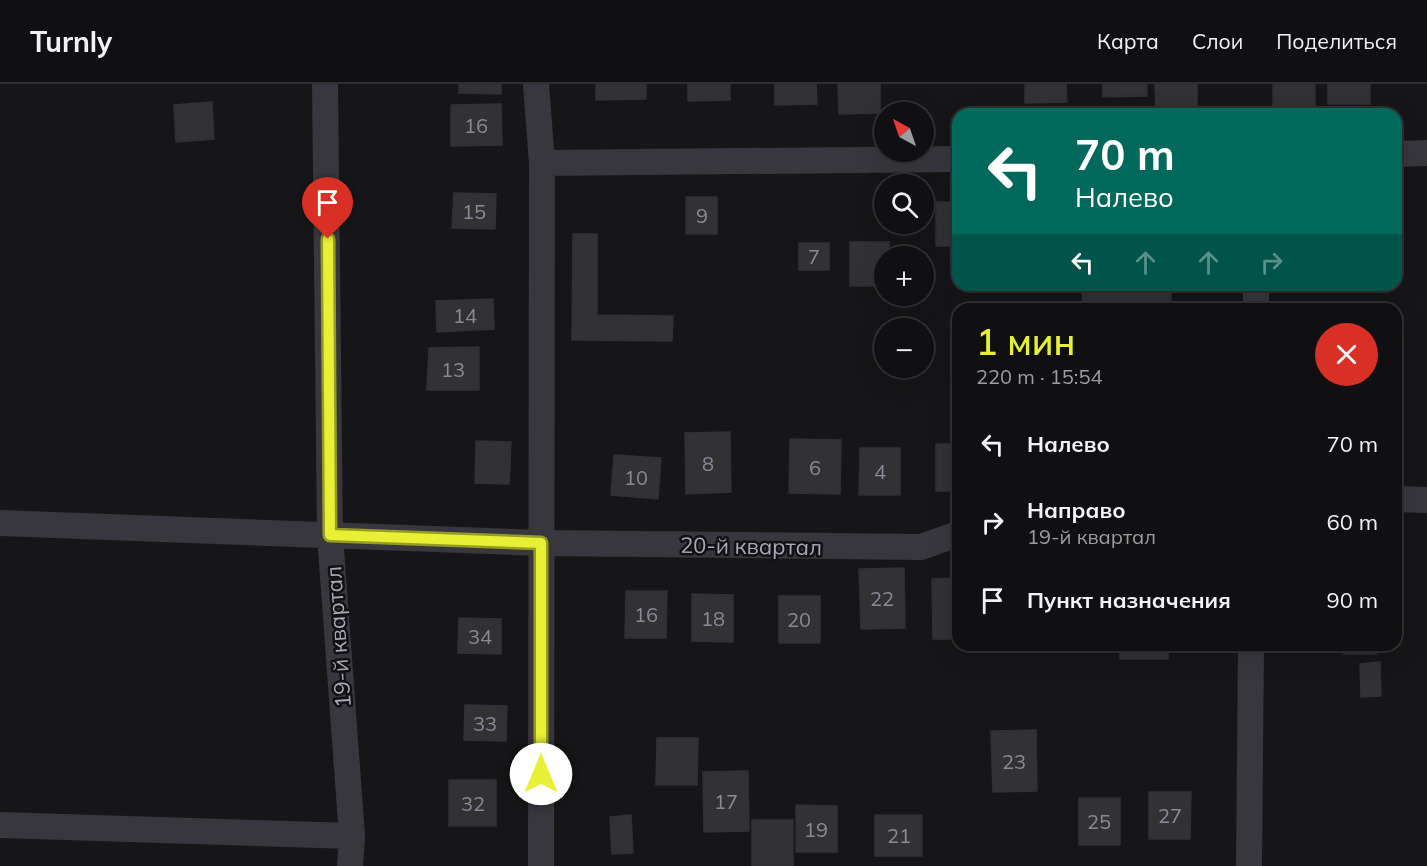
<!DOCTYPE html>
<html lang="ru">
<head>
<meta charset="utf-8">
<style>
  :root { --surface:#101012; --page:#1e1e20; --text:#f1f3f6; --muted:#9c9d9f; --line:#303032; --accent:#e7f035 }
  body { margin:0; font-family:Mulish,sans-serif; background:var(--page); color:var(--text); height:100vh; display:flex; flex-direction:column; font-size:22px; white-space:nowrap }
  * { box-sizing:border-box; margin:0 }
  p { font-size:20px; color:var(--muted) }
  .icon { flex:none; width:33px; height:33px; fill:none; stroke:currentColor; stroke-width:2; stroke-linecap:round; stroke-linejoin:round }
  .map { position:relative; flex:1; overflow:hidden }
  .panel { position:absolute; left:952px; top:219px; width:450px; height:348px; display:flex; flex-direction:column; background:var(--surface); border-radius:18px; box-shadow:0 6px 24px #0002,0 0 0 2px var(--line) }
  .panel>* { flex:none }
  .guide { position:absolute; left:952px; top:24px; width:450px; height:183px; border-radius:18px; box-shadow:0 6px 24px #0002,0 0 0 2px var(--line); background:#00695c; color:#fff; overflow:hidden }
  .needle { width:39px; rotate:320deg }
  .fabs { position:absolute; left:874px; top:18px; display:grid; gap:12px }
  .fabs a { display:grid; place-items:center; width:60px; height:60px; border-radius:50%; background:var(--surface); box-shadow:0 6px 24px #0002,0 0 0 2px var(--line); font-size:30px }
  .pin { position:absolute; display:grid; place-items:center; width:51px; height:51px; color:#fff; margin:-62px -26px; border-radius:50% 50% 50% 0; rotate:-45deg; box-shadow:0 0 6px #0007 }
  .pin .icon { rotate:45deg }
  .me { position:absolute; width:66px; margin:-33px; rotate:0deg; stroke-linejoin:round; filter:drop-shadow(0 0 4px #0008) }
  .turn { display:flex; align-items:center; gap:21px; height:126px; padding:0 24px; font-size:27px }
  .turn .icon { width:78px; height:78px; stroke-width:2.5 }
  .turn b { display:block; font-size:42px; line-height:51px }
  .lanes { display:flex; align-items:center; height:57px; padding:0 24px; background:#0003; justify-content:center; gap:30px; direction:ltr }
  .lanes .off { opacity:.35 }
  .round { display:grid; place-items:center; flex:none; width:63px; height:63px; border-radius:32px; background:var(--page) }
  .overview { display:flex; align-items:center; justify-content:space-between; height:102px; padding:0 24px }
  h1 { font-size:36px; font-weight:600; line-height:45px; color:var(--accent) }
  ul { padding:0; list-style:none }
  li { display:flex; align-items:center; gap:18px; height:78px; padding:0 24px }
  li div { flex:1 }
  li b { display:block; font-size:22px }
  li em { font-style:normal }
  header { display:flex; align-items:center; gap:36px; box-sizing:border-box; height:84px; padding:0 30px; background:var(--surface); border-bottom:2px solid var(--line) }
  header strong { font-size:28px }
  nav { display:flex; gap:33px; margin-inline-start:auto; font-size:21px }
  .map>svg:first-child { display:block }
  .building { fill:#323134; stroke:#313034; stroke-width:1.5 }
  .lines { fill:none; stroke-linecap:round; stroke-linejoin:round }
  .street { stroke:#38373d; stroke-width:26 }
  .route-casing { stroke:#969c22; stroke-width:15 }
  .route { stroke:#e7f035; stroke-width:10 }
  .labels { text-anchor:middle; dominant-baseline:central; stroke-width:5; stroke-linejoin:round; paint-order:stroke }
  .number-label { font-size:20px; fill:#8b8a96 }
  .street-label { font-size:22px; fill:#a9a8b7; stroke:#111113 }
</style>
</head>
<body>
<header>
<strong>Turnly</strong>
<nav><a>Карта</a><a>Слои</a><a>Поделиться</a></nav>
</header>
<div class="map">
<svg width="1427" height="782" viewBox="0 0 1427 782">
  <rect width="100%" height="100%" fill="#161618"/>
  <path class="building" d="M459,0h42v10l-42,-1z
    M596,0h50v15l-50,1z
    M688,0h42v16l-42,1z
    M775,0h41l1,20 -42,1z
    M838,0h42v29l-41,1z
    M1025,0h41l1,18 -42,1z
    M1103,0h44v12l-44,1z
    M1155,0h42v30h-41z
    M1273,0h42v22l-42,1z
    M1328,0h42v20h-42z
    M212,18l2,37 -38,3 -2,-37z
    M501,20l1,41 -51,1v-41z
    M454,109l42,1 -1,35 -43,-1z
    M686,113h31v37h-31z
    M936,118h22v44h-22z
    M573,150h24v81l76,1 -1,25 -100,-1z
    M850,158h39v14h-4v30h-35z
    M799,159h30v27h-30z
    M1082,201h89v24h-88z
    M493,215l1,30 -57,3 -1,-31z
    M479,263v43h-52l2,-42z
    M730,348l1,60 -45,2 -1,-61z
    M790,355l51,1 -1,54 -51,-1z
    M476,357l35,1 -2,42 -34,-1z
    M936,360h22v47h-22z
    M860,364h40v47h-41z
    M614,371l47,3 -3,41 -47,-4z
    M904,484l1,60 -44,1 -2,-60z
    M958,494v61h-25l-1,-60z
    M626,507h41l-1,47h-41z
    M692,510l41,1v47l-41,-1z
    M779,512h41v47h-41z
    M459,534l42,1v35l-43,-1z
    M1120,561h48v14h-48z
    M1343,561h33v9h-32z
    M1380,578l1,34 -20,1 -1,-33z
    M465,621l42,1 -1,35 -42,-1z
    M1036,646l1,61 -44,1 -2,-61z
    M657,654h41l-1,47h-41z
    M748,687l1,60 -45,1 -1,-60z
    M449,696h47v46h-47z
    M1149,708h42l-1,47h-41z
    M1079,714h41v47h-41z
    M796,721l41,1v46h-41z
    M631,731l2,38 -21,1 -2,-37z
    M875,731h47v41h-47z
    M752,736h41v46h-41z"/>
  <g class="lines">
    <path class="street" d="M325,0l5,451 22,301 -2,30
      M536,0l6,79 416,-4
      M1396,70l31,-1
      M1256,225v-24
      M1396,415l31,1
      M0,439l541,20 380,4 37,-13
      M0,741l352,11
      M541,782l1,-703
      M1249,782l2,-221"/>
  </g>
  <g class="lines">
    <defs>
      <path id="route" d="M328,155l2,296 211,8v231"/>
    </defs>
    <use href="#route" class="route-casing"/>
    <use href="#route" class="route"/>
  </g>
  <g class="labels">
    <g class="number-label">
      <text x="476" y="41">16</text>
      <text x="474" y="127">15</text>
      <text x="702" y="131">9</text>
      <text x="814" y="172">7</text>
      <text x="465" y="231">14</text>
      <text x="453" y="285">13</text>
      <text x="708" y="379">8</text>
      <text x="815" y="383">6</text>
      <text x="880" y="387">4</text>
      <text x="636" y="393">10</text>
      <text x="882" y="514">22</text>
      <text x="646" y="530">16</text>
      <text x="713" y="534">18</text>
      <text x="799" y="535">20</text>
      <text x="480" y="552">34</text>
      <text x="485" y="639">33</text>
      <text x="1014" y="677">23</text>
      <text x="726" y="717">17</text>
      <text x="473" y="719">32</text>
      <text x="1170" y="731">27</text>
      <text x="1099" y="737">25</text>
      <text x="816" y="745">19</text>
      <text x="899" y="751">21</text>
    </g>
    <g class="street-label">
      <text transform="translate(751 462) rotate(1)">20-й квартал</text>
      <text transform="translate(338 553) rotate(-94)">19-й квартал</text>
    </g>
  </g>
</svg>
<div class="fabs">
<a><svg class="needle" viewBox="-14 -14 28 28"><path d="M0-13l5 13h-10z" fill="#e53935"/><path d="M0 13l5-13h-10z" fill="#9c9d9f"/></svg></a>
<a><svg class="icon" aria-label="search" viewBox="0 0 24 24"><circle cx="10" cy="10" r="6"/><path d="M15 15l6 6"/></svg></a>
<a>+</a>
<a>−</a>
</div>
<div class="pin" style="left:328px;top:155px;background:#d93025"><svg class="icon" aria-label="arrive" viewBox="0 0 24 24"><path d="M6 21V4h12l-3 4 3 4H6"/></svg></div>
<svg class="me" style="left:541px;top:690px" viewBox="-20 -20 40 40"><circle r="19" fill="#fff"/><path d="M0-13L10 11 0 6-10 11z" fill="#e7f035"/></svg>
<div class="guide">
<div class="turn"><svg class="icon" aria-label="left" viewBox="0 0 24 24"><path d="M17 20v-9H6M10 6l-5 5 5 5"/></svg><div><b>70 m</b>Налево</div></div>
<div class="lanes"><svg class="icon" aria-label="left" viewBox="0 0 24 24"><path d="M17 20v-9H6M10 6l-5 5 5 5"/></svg><svg class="icon off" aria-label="ahead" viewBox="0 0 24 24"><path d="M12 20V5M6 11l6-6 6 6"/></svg><svg class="icon off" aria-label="ahead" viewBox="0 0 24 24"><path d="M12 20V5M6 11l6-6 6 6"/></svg><svg class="icon off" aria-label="right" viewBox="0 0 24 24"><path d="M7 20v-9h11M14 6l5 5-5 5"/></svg></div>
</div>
<section class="panel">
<div class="overview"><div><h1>1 мин</h1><p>220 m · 15:54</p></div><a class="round" style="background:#d93025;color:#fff"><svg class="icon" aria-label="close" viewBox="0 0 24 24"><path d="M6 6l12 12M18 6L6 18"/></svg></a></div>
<ul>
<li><svg class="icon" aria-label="left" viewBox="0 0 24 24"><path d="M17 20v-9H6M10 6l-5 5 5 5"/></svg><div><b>Налево</b></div><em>70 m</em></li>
<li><svg class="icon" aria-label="right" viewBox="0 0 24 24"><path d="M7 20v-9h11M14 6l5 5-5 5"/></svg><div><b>Направо</b><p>19-й квартал</p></div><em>60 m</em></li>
<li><svg class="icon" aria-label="arrive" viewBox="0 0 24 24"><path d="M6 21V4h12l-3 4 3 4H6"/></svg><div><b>Пункт назначения</b></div><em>90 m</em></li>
</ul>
</section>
</div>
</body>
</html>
